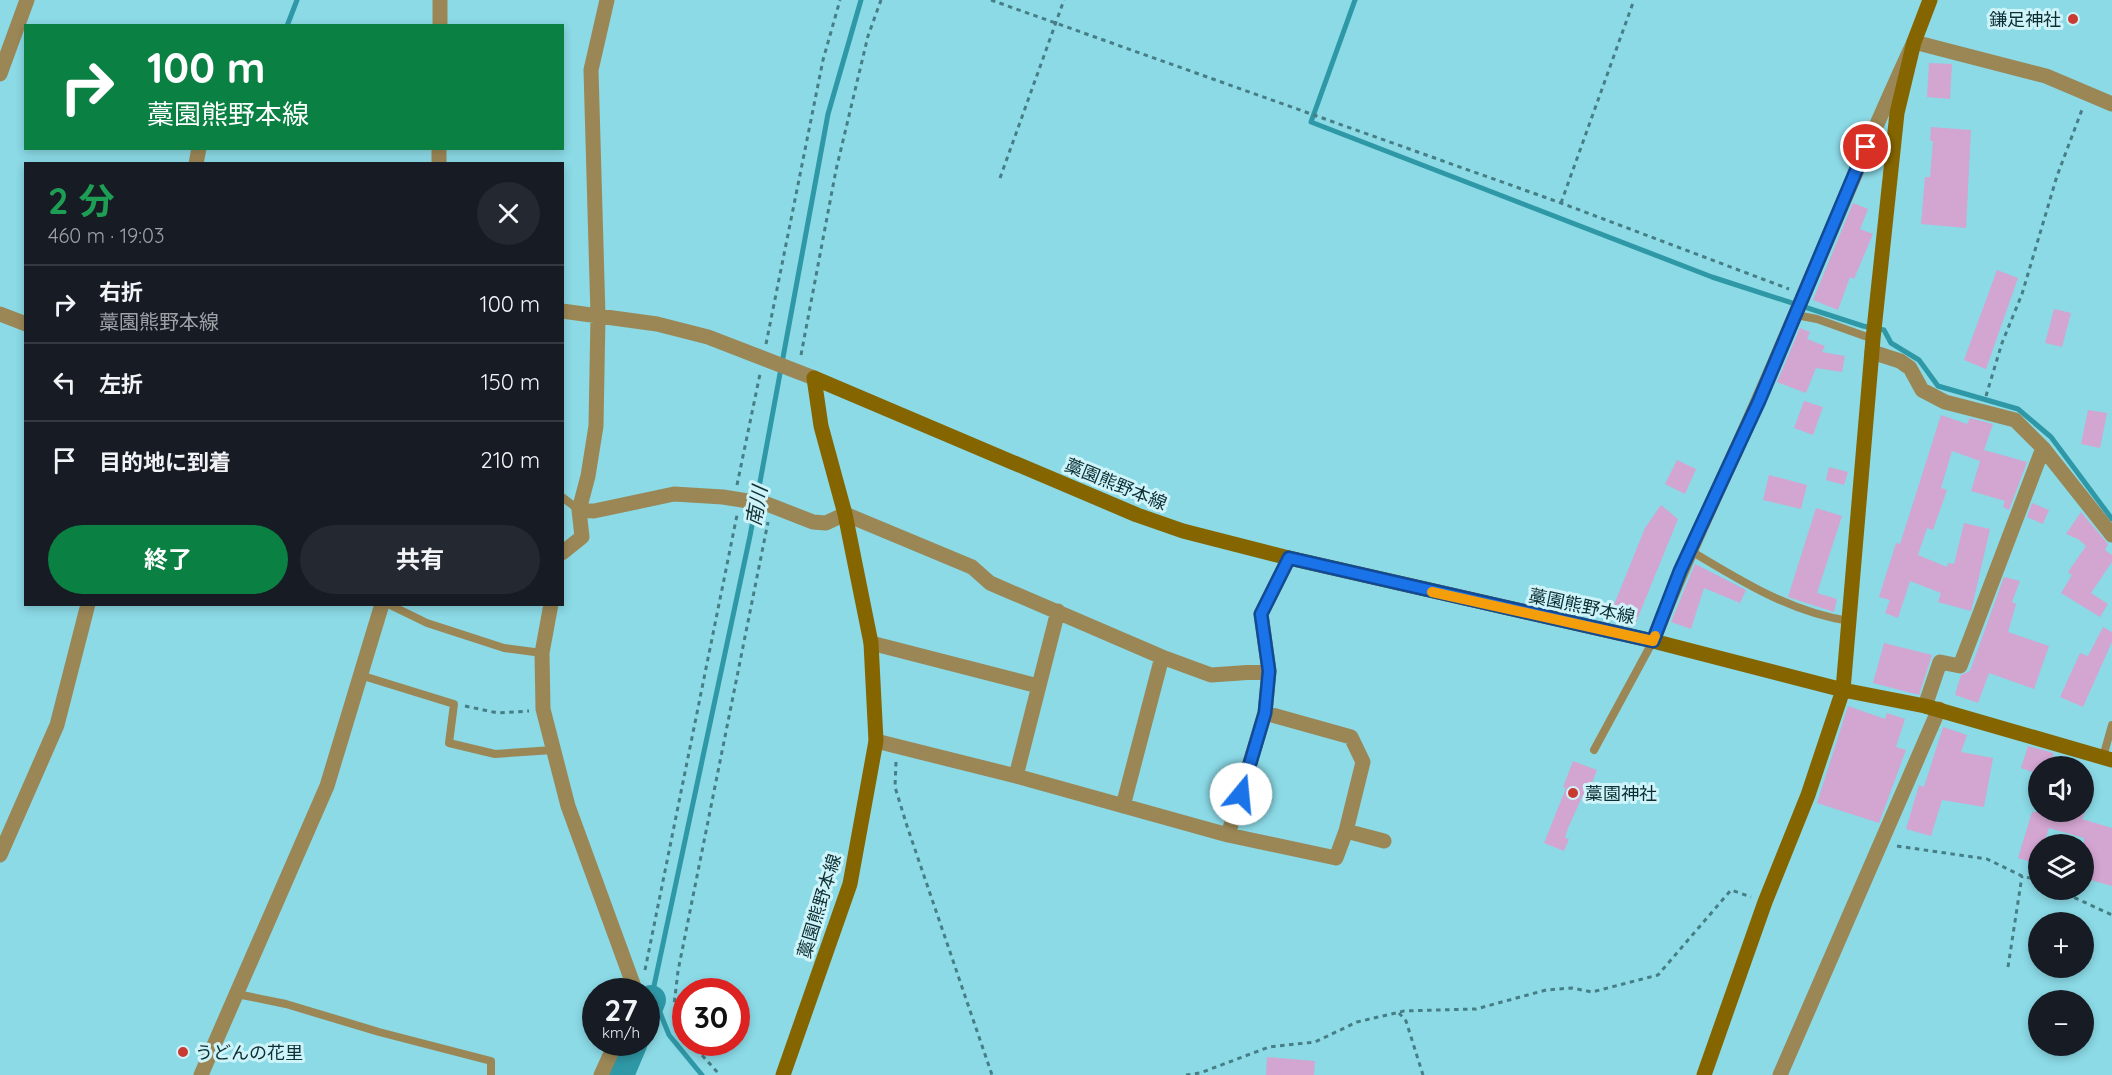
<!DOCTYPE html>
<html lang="ja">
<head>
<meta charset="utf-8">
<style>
  :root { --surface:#171b24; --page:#242831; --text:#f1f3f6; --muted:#9ea1a6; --line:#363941; --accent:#0b8043 }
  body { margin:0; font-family:Quicksand,"Noto Sans JP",sans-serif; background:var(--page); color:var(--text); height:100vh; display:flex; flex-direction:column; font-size:22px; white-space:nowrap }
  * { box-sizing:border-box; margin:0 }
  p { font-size:20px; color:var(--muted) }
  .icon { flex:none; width:33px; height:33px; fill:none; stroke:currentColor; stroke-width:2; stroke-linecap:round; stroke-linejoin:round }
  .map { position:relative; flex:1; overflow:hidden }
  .panel { position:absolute; left:24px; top:162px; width:540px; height:444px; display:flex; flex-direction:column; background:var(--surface); border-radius:0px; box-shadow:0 3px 9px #0003 }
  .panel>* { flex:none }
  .top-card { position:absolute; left:24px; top:24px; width:540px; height:126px; border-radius:0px; box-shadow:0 3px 9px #0003; background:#0b8043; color:#fff; overflow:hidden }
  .fabs { position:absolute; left:2028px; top:756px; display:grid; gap:12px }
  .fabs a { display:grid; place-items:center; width:66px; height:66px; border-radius:50%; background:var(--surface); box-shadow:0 3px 9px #0003; font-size:30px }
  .speed { position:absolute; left:582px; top:978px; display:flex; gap:12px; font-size:30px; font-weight:700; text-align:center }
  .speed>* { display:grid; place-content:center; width:78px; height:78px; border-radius:50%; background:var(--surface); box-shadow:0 3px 9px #0003; line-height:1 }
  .speed small { font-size:15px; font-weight:400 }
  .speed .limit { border:9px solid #d22; background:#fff; color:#111 }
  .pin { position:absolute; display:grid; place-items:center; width:51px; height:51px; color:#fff; margin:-26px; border:3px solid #fff; border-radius:50%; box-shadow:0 2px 6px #0007 }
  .me { position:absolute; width:66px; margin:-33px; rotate:17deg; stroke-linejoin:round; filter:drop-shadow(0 0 4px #0008) }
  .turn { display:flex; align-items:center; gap:21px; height:126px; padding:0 24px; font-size:27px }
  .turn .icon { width:78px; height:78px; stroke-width:2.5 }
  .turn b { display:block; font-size:42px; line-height:51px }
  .round { display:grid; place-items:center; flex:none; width:63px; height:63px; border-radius:32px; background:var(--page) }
  .head { display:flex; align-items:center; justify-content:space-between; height:102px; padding:0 24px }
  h1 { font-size:36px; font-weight:700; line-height:45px; color:#1e9e55 }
  .primary-button { display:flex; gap:12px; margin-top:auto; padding:12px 24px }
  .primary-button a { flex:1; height:69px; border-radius:36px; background:var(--accent); color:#fff; font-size:24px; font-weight:700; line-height:69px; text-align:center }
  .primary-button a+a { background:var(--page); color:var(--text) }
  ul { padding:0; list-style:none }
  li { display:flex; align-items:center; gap:18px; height:78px; padding:0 24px; border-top:2px solid var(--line) }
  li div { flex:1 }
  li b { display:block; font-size:22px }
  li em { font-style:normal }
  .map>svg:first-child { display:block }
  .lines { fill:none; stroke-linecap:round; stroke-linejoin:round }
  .stream { stroke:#2f98a6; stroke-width:5 }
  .river { stroke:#2f98a6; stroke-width:30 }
  .building { fill:#d3a5d1 }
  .path { stroke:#477e85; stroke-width:3; stroke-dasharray:4.5 4.5; stroke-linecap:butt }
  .lane { stroke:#9b8756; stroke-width:8 }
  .street { stroke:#9b8756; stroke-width:15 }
  .secondary { stroke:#846500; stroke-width:15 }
  .route-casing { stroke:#114b97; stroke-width:15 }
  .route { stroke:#1a73e8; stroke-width:10 }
  .slow { stroke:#f59e0b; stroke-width:10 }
  .poi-dot { fill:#c83a32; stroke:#cef4fa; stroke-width:2 }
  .labels { text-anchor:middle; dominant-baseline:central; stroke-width:6; stroke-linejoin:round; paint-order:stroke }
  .poi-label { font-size:18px; fill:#0d2f33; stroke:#cef4fa; text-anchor:start }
  .street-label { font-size:18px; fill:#0d2f33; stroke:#cef4fa }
  .water-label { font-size:20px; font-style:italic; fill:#133337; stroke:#cef4fa }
</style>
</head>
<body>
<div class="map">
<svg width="2112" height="1075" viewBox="0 0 2112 1075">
  <rect width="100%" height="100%" fill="#8bdae6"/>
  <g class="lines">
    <path class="stream" d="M1355,0l-44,122 401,155 151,49 21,4 7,13 28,17 19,26 80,23 33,28 61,82
      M287,26l10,-26
      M702,1075l-33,-40 -12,-30 -6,-5 99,-464 78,-422 33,-114"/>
    <path class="river" d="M646,1012l5,-12
      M619,1075l14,-33"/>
  </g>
  <path class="building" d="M1929,63l23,1 -2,35 -23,-2z
    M1931,127l40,3 -5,98 -45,-4 4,-47h5l3,-36h-3z
    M1853,203l15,6 -8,20 13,5 -19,45 -4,-2 -12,33 -25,-10z
    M1997,270l21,8 -32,91 -22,-9z
    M2054,309l17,4 -9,34 -17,-4z
    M1800,328l10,4 -3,7 18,7 -3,6 23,4 -3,16 -26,-4 -10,25 -29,-11z
    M1804,401l19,6 -10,28 -19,-7z
    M2088,410l19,3 -7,35 -19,-4z
    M1941,415l26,9 3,-6 23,6 -9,26 43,12 -18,48 -6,-3 2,-6 -34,-10 9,-30 -28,-10 -11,37 6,2 -14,40 -6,-2 -9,27 29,12 1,-4 6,1 10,-41 26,6 -18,78 -1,4 -33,-9 3,-9 -31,-12 -12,37 -13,-5 5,-13 -11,-3 17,-54 4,1z
    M1677,460l19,9 -11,25 -20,-10z
    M1829,467l19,5 -4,13 -18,-5z
    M1769,475l38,10 -6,24 -38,-9z
    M2032,503l17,7 -6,14 -16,-7z
    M1661,505l17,14 -44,108 -6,-2 -19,-8 36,-89z
    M1816,508l26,8 -25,77 20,6 -3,13 -46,-15z
    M2081,512l27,32 -3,6 7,5v7l-21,31 17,11 -8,13 -39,-24 11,-18 -4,-3 18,-26 -8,-7 -12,-5z
    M1695,564l51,26 -6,13 -36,-15 -13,41 -20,-7z
    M2004,577l16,4 -8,21 4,2 -8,28 41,14 -15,43 -45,-16 -11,30 -23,-8 6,-20 9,-4z
    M2103,627l9,5v10l-29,65 -23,-10 20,-44 8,3z
    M1884,643l48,12 -13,40 -46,-12z
    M1848,706l37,13 2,-6 18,6 -9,28 10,3 -27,73 -62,-20z
    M1943,727l24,8 -6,17 32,6 -9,49 -42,-7 -11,36 -25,-7 13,-44 5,2z
    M2028,746l26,7 -4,13h-12v8l-17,-6z
    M1573,761l24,9 -10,26 -4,-1 -15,33 -3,10 4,1 -5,12 -20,-8 22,-55 -3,-1z
    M2032,812h53l-3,7 30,9v58l-28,-8v-40l-35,-10 -5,16h-6v20l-20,-6z
    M1267,1057l48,4 -1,14h-48z"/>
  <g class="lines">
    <path class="path" d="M991,0l570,203 228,86
      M1000,178l64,-178
      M1561,203l73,-203
      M766,344l57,-284 17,-60
      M801,355l35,-185 32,-134 13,-36
      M1986,396l16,-53 20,-49 35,-118 26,-69
      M737,485l23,-111
      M465,706l33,7 31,-2
      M896,762l-1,25 12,39 85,249
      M1897,846l90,13 35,17 16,4
      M2058,890l54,25
      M2008,967l14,-91
      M645,970l92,-455
      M1399,1013l7,8 17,54
      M686,1036l-12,-31 4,-34 90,-449
      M690,1042l30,33
      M1186,1075l14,-2 69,-26 46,-5 42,-20 47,-11 72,-2 70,-19 26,-2 20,4 66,-17 73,-85 20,7"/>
    <path class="lane" d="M1796,315l21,4 56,20
      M562,497l17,13
      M1691,551c50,30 99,61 158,70
      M388,604l39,19 77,25 38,5
      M360,675l94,29 -5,39 46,11 58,-4
      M1594,750l59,-109
      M2103,757l9,-32
      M237,994l49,10 93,28 112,29v14"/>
    <path class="street" d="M440,26v-26
      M0,74l27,-74
      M439,148v16
      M196,164l3,-16
      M562,311l95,13 51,13 106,41
      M0,314l26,10
      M1872,352l28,9 10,7 12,22 23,12 70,18 28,28 69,87
      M579,510l15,1 80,-17 49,3 44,7 46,18 13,1 19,-9 127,53 18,16 172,74 49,18 58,-4
      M562,553l20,-16 -3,-27 9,-34 8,-50 2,-110 -7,-246 16,-70
      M551,604l-9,49 1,56 25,97 68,186
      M1653,641c32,-85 73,-166 109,-249 51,-117 98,-234 152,-350l132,34 66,28
      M871,643l167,43
      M1925,706l15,-44 20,4 83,-218
      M876,741l140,35 212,59 108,23 10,-27 17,-69 -12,-25 -86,-24
      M1016,776l42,-165
      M1123,806l39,-149
      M1346,831l38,10
      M1228,835l37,-122 4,-42 -8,-57 28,-56
      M0,855l57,-130 31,-121
      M201,1075l126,-289 55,-182
      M601,1075l15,-33
      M1780,1075l159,-366"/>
    <path class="secondary" d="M814,378l323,137 46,16 106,27 364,83 190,49 82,16 187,54
      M783,1075l67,-191 26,-143 -5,-98 -26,-129 -24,-88 -7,-48
      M1704,1075l61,-173 43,-107 35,-105 30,-351 24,-226 17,-71 16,-42"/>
  </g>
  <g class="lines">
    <defs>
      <path id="route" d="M1241,794l24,-81 4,-42 -8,-57 28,-56 364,83 27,-70 79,-170 107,-254"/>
    </defs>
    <use href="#route" class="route-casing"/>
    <use href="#route" class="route"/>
    <path class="slow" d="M1432,592l221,49 2,-5"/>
  </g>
  <g class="poi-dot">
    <circle cx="2073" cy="19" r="6"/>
    <circle cx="1573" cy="793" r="6"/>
    <circle cx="183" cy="1052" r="6"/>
  </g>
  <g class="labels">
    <g class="poi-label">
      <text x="2061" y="19" text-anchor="end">鎌足神社</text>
      <text x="1585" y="793">藁園神社</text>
      <text x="195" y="1052">うどんの花里</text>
    </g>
    <g class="street-label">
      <text transform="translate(1116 484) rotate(22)">藁園熊野本線</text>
      <text transform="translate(1582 606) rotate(12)">藁園熊野本線</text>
      <text transform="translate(819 906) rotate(-73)">藁園熊野本線</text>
    </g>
    <g class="water-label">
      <text transform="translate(756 506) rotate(-80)">南川</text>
    </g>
  </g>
</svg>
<div class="fabs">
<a><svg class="icon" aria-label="sound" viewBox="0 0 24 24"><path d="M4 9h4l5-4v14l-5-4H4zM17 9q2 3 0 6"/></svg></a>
<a><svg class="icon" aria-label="layers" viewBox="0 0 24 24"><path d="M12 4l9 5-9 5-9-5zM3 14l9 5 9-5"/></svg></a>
<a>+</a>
<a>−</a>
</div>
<div class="speed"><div>27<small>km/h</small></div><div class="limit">30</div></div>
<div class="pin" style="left:1866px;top:147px;background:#d93025"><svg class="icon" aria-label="arrive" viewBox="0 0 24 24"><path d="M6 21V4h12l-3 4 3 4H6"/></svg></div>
<svg class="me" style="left:1241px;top:794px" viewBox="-20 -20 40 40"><circle r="19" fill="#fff"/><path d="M0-13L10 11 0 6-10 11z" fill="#1a73e8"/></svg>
<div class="top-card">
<div class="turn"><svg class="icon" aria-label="right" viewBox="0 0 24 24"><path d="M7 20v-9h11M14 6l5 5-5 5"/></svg><div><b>100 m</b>藁園熊野本線</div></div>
</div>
<section class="panel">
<div class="head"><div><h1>2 分</h1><p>460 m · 19:03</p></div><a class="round"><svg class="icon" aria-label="close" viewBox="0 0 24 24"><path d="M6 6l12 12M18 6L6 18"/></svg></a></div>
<ul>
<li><svg class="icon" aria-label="right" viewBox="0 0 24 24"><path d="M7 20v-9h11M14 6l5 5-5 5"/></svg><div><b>右折</b><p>藁園熊野本線</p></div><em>100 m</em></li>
<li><svg class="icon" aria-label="left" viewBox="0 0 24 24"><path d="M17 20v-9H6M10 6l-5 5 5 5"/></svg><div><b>左折</b></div><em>150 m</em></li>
<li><svg class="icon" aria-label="arrive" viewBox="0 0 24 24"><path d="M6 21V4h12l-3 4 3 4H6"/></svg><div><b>目的地に到着</b></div><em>210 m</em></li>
</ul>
<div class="primary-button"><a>終了</a><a>共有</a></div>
</section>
</div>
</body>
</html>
